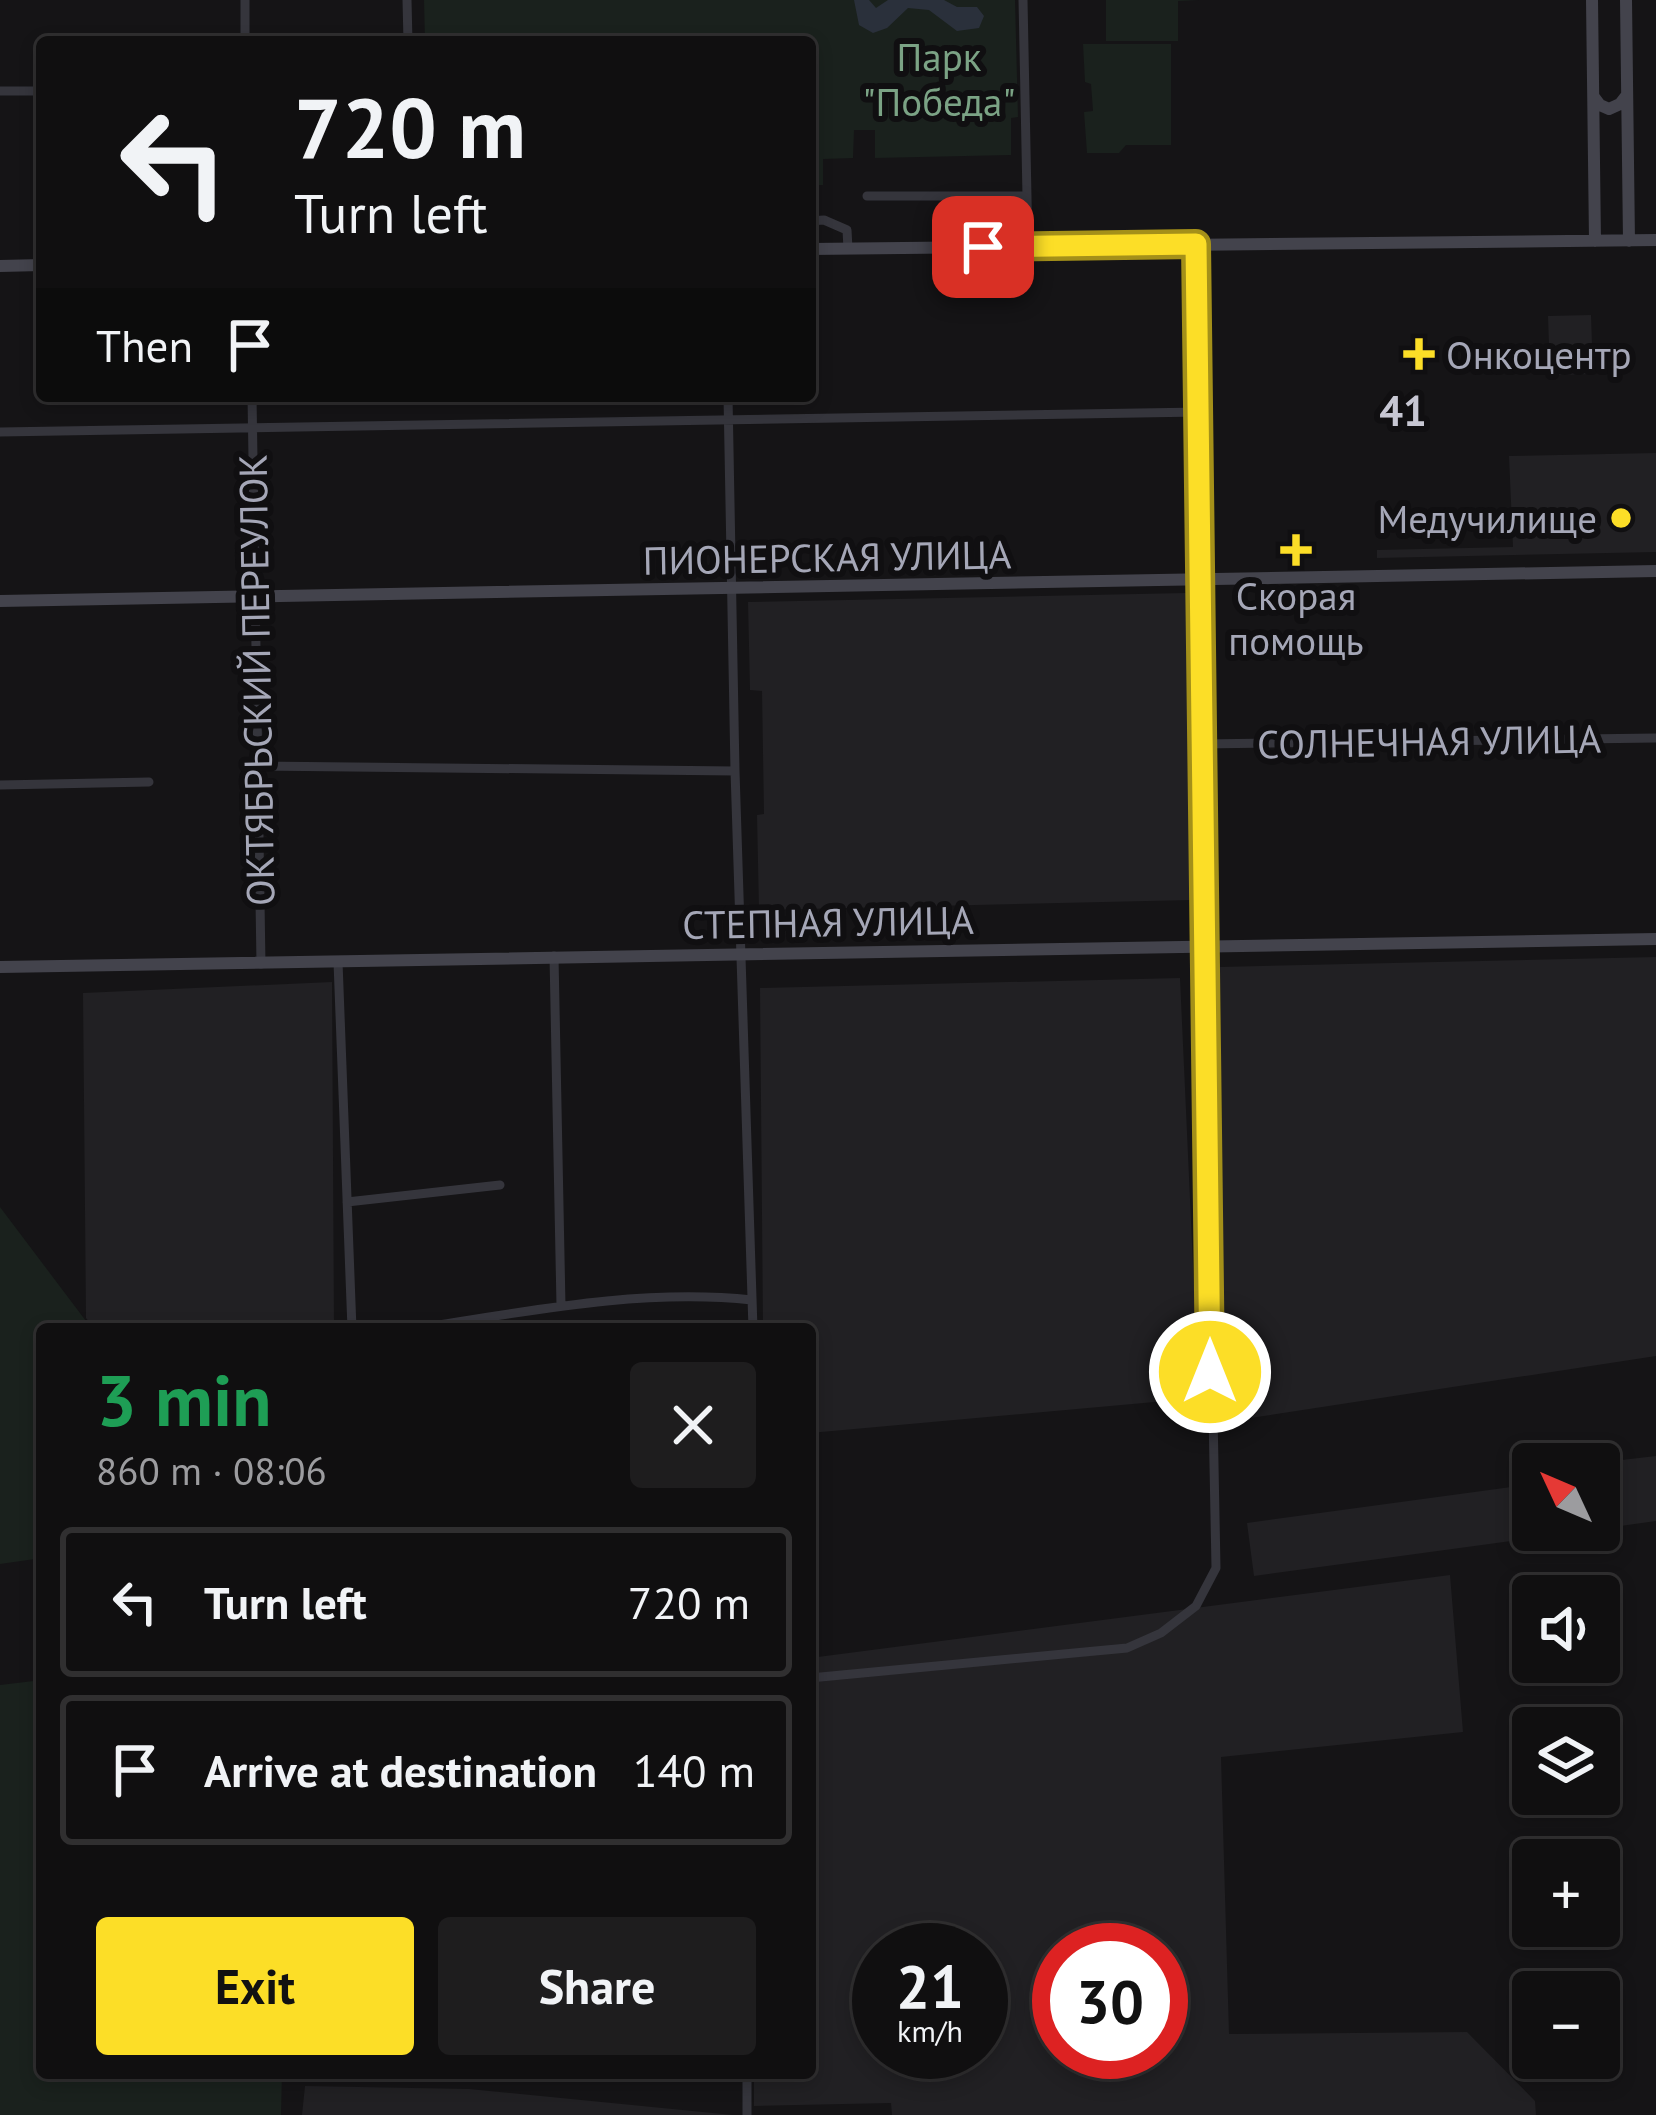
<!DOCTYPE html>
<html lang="en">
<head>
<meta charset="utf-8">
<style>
  :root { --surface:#100f10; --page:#1e1d1e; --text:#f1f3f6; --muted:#9c9c9f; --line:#302f30; --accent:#fcde27 }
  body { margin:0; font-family:"PT Sans",sans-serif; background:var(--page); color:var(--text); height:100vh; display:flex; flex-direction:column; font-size:45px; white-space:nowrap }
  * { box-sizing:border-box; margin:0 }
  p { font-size:39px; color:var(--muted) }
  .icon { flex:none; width:66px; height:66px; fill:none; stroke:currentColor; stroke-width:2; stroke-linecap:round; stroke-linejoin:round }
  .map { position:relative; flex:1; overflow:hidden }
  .panel { position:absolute; left:36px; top:1323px; width:780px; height:756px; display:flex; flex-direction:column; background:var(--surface); border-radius:12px; box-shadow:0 6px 18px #0003,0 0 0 3px var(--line) }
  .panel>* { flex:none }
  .top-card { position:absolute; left:36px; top:36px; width:780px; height:366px; border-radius:12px; box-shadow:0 6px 18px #0003,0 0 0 3px var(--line); background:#100f10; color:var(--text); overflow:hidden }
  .needle { width:78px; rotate:314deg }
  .buttons { position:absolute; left:1512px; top:1443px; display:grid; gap:24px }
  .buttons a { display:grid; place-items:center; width:108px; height:108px; border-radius:12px; background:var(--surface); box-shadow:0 6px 18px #0003,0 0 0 3px var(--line); font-size:60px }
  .speed { position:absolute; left:852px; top:1923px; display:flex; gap:24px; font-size:60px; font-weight:700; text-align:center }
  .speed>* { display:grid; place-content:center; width:156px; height:156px; border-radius:50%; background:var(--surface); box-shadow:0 6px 18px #0003,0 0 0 3px var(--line); line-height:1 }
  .speed small { font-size:30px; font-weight:400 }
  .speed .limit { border:18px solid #d22; background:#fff; color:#111 }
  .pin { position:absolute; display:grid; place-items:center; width:102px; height:102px; color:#fff; margin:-51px; border-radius:24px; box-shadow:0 6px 18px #0006 }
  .me { position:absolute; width:132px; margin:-66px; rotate:0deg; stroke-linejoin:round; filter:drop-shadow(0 0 9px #0008) }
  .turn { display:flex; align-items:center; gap:42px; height:252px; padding:0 60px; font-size:54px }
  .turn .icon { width:156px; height:156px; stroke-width:2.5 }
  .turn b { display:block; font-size:84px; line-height:102px }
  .then { display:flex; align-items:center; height:114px; padding:0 60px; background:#0003; gap:24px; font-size:45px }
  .round { display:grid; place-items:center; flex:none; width:126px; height:126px; border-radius:12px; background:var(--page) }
  .overview { display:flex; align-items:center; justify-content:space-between; height:204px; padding:0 60px }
  h1 { font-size:72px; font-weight:800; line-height:90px; color:#1e9e55 }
  .button { display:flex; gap:24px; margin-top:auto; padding:24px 60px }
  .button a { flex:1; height:138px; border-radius:12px; background:var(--accent); color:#111; font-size:48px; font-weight:800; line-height:138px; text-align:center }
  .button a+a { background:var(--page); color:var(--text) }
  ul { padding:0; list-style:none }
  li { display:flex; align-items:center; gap:36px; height:150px; margin:0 24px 18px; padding:0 36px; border:6px solid var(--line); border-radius:12px }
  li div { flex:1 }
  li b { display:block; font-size:45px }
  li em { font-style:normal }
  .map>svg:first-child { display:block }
  .built { fill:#212023; fill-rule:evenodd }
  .green { fill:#1a211d }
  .water { fill:#2a303b }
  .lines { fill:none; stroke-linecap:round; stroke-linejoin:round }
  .street { stroke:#35353c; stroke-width:9 }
  .secondary { stroke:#43434c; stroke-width:12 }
  .route-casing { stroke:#a49019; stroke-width:30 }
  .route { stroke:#fcde27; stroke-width:21 }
  .poi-dot { fill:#fcde27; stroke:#100f11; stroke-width:4.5 }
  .labels { text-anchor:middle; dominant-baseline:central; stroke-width:12; stroke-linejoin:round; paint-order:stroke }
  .park-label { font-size:39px; fill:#7ba385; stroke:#100f11 }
  .poi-label { font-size:39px; fill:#a5a7b7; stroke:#100f11; text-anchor:start }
  .street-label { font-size:39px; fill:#a5a7b7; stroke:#100f11 }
  .neighbourhood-label { font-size:42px; font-weight:bold; fill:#c7c7d3; stroke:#100f11 }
</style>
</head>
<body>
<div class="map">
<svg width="1656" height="2115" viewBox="0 0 1656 2115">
  <rect width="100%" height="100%" fill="#151416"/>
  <path class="built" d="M1591,315l2,59 -43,1 -2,-59z
    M1656,453v99l-279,6v-8l136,-3 -4,-91z
    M1186,593l6,307 -433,10 -2,-95 7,-1 -2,-123 -12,-1 -2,-88z
    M1656,957v399l-432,66 -4,-455z
    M1180,978l19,420 -389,35v-104h-47l-3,-341z
    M332,982l2,347h-239l-9,-11 -3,-325z
    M1656,1456v65l-57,8v-55l16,-3 -2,-10z
    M1533,1484v46h59l-338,46 -7,-53z
    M1450,1575l13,157 -242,25 8,277 238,-2 68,69 1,14h-644l-1,-12 -137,3v-33h56v-415zM879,1950h102v102h-102zM1059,1950h102v102h-102z
    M305,2086l164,3 264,26h-431z"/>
  <path class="green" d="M424,0h591l3,117 -7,1v37l-136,3v-28h-21l-1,28 -30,1v26h-13v-143h-385z
    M1106,0h93l-21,1v40h-72z
    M1083,44h88v101h-45l-7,8h-32l-3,-41 9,-1 -2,-27 -6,-2z
    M0,1207l92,122h-50v229l-42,6z
    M42,1680v393h240l-1,42h-281v-430z"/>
  <path class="water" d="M854,0h15l7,8 12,-8h56l13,7h20l7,9 -5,12 -22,3 -28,-21 -21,-2 -21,20 -14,5 -14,-8z"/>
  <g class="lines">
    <path class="street" d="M245,0v42
      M407,0l1,42
      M1023,0l5,246
      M0,91h42
      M867,196h160
      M810,221l14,-1 23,10 1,19
      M252,396l9,568
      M728,396l7,375 18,558
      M0,432l1200,-20
      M1203,744l453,-6
      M258,766l477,5
      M0,785l149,-3
      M554,956l7,350
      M338,962l14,367
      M347,1202l153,-17
      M414,1329c110,-17 226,-41 338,-29
      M810,1678l317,-30 34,-15 35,-27 20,-38 -12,-621
      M747,2115v-42"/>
    <path class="secondary" d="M1592,0l3,241
      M1626,0l3,241
      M1594,97l6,8 9,4 11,-5 7,-9
      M1196,244l8,703
      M810,249l846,-9
      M0,266l42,-1
      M0,601l1656,-30
      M0,967l1656,-28"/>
  </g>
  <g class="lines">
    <defs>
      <path id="route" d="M983,247l213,-3 14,1128"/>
    </defs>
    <use href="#route" class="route-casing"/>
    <use href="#route" class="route"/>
  </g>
  <g class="poi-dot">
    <path d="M1413 336h12v12h12v12h-12v12h-12v-12h-12v-12h12z"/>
    <circle cx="1621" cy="518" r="12"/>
    <path d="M1290 532h12v12h12v12h-12v12h-12v-12h-12v-12h12z"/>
  </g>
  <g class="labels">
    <g class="park-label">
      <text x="939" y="56">Парк<tspan x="939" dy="45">"Победа"</tspan></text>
    </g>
    <g class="poi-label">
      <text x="1446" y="354">Онкоцентр</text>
      <text x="1597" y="518" text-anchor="end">Медучилище</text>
      <text x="1296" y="595" text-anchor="middle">Скорая<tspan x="1296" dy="45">помощь</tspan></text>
    </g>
    <g class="street-label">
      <text transform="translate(827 557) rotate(-1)">ПИОНЕРСКАЯ УЛИЦА</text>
      <text transform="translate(256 680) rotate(-91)">ОКТЯБРЬСКИЙ ПЕРЕУЛОК</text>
      <text transform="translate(1429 741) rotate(-1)">СОЛНЕЧНАЯ УЛИЦА</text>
      <text transform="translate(828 922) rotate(-1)">СТЕПНАЯ УЛИЦА</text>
    </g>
    <g class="neighbourhood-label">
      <text x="1403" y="410">41</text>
    </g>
  </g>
</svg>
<div class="buttons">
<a><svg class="needle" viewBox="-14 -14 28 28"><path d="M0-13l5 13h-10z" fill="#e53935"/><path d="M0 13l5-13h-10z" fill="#9c9c9f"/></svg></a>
<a><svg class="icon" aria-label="sound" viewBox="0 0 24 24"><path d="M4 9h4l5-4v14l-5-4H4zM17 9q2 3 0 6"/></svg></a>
<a><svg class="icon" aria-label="layers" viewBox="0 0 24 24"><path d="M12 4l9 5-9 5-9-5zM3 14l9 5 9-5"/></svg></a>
<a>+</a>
<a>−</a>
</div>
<div class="speed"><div>21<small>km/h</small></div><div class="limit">30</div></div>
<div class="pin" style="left:983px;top:247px;background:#d93025"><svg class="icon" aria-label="arrive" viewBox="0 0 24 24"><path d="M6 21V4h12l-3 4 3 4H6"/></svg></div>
<svg class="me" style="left:1210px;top:1372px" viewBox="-20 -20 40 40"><circle r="17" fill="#fcde27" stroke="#fff" stroke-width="3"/><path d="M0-11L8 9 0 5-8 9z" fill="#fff"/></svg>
<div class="top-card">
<div class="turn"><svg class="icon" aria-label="left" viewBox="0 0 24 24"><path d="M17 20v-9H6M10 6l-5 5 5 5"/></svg><div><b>720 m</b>Turn left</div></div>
<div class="then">Then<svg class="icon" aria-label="arrive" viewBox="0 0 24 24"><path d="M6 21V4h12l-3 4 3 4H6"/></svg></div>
</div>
<section class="panel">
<div class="overview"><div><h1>3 min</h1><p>860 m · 08:06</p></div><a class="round"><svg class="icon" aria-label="close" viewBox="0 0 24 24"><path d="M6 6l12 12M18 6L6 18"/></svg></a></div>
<ul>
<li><svg class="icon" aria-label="left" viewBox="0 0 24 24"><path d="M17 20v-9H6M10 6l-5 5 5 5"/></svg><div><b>Turn left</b></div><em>720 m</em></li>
<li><svg class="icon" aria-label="arrive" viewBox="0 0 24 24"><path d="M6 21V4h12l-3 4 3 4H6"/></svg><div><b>Arrive at destination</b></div><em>140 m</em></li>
</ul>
<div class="button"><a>Exit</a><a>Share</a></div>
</section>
</div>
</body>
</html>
